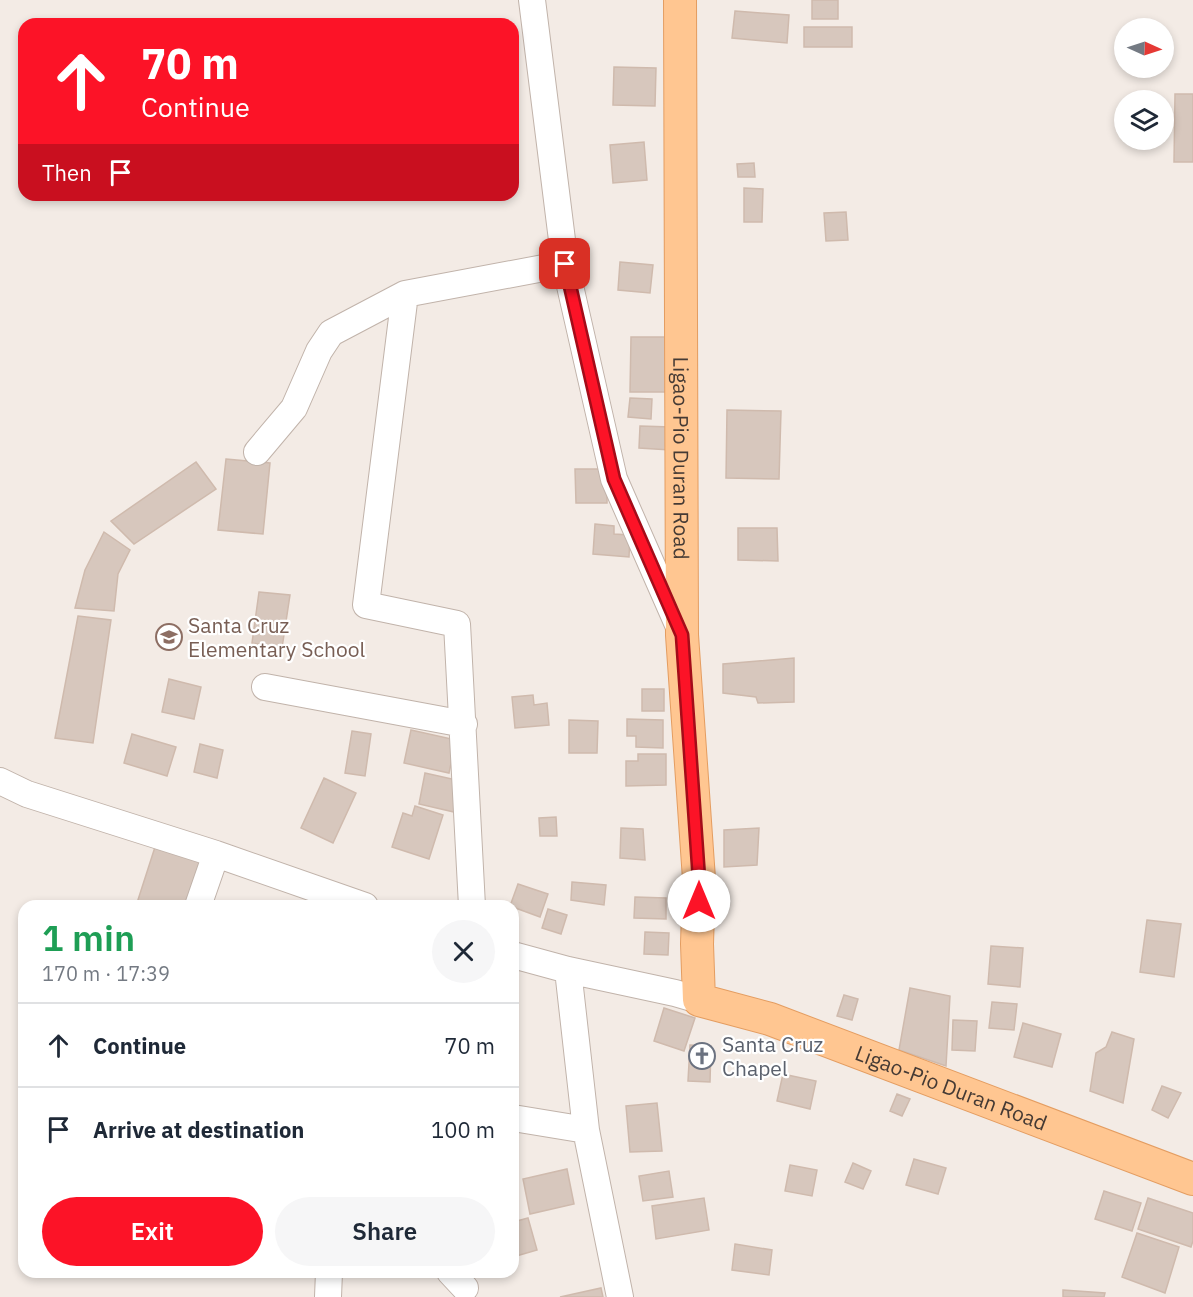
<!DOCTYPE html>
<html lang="en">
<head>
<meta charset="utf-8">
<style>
  :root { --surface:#fff; --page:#f6f6f7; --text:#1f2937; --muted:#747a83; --line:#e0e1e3; --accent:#fc1327 }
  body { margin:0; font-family:"IBM Plex Sans",sans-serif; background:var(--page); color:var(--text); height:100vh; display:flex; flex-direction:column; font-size:22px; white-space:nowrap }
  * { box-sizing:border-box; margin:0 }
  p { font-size:20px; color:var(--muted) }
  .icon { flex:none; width:33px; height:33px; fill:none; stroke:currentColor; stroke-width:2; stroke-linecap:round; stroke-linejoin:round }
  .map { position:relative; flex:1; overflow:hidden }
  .drawer { position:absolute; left:18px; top:900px; width:501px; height:378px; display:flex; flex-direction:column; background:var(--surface); border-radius:18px; box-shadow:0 3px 9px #0003 }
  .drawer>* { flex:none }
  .banner { position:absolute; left:18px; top:18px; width:501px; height:183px; border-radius:18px; box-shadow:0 3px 9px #0003; background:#fc1327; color:#fff; overflow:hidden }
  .needle { width:39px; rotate:93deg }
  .buttons { position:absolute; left:1114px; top:18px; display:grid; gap:12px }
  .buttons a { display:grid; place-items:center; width:60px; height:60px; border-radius:50%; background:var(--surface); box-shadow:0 3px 9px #0003; font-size:30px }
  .pin { position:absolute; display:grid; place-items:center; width:51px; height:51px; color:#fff; margin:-26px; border-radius:12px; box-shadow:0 3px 9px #0006 }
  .me { position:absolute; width:66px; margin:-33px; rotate:0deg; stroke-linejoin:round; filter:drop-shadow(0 0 4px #0008) }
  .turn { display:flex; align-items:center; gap:21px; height:126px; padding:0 24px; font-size:27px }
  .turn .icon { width:78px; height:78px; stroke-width:2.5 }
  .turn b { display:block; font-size:42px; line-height:51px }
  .then { display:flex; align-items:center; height:57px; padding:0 24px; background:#0003; gap:12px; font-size:22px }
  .round { display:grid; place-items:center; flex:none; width:63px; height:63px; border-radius:32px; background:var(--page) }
  .overview { display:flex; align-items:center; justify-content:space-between; height:102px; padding:0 24px }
  h1 { font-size:36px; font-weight:600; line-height:45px; color:#1e9e55 }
  .action { display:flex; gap:12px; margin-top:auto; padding:12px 24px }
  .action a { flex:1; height:69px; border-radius:36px; background:var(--accent); color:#fff; font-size:24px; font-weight:600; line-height:69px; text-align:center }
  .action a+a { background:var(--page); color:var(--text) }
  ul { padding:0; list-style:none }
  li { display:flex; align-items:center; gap:18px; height:84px; padding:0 24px; border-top:2px solid var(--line) }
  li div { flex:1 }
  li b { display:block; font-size:22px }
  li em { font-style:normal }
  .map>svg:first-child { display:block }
  .building { fill:#d7c7bd; stroke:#cfbaad; stroke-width:1.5 }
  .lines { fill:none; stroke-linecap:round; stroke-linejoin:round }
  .minor-casing { stroke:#c1b3aa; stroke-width:28 }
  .major-casing { stroke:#e49d61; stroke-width:34 }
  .minor { stroke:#fff; stroke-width:26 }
  .major { stroke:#ffc691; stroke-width:32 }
  .route-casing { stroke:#a40c19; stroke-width:15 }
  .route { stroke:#fc1327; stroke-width:10 }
  .labels { text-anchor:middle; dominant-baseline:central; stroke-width:4.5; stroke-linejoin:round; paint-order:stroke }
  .street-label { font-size:21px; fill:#453a34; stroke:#fff }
  .education-label { font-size:21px; fill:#785e54; stroke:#fff; text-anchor:start }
  .worship-label { font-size:21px; fill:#5b616d; stroke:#fff; text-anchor:start }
</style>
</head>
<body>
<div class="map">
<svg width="1193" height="1297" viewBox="0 0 1193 1297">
  <rect width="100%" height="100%" fill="#f3ebe5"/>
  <path class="building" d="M812,0h26v19h-26z
    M735,11l54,4 -2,28 -55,-5z
    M804,27h48v20h-48z
    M614,67l42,1 -1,38 -42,-1z
    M1175,94h18v68h-19z
    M644,142l3,38 -34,3 -3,-38z
    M754,163l1,14h-17l-1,-13z
    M744,188l19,1 -1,33h-18z
    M846,212l2,28 -22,1 -2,-28z
    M620,262l33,3 -3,28 -32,-3z
    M631,337h40l-2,55h-39z
    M630,398l22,1 -1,20 -23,-2z
    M727,410l54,1 -2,68 -53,-1z
    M640,426l31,1 -1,23 -31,-2z
    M226,459l44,4 -7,71 -45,-4z
    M196,462l20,27 -82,55 -23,-23z
    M575,469h32v34h-31z
    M595,524l19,2v8l16,1 -1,22 -36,-3z
    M738,528h39l1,33 -40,-1z
    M104,532l26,18 -12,24 -4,37 -39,-3 10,-38z
    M259,592l31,3 -8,53 -30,-5z
    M78,616l33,4 -18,123 -38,-5z
    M794,658v44l-36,1 -2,-6 -33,-4v-29z
    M169,679l32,8 -7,32 -32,-7z
    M642,689h22v22h-22z
    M533,695l1,10 13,-2 2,22 -34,3 -3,-31z
    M627,719l36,1v28l-27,-1v-11h-9z
    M569,720l29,1 -1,32h-28z
    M411,730l45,10 -7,33 -45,-10z
    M352,731l19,3 -6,42 -20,-3z
    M132,734l44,13 -9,29 -43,-13z
    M200,744l23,6 -6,28 -23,-6z
    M638,754h28v31l-40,1v-25h12z
    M425,773l36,8 -7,31 -35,-8z
    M324,778l32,15 -23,50 -32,-15z
    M415,806l28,9 -14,44 -37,-12 11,-34 9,3z
    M556,817l1,19h-17l-1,-18z
    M621,828l22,1 2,31 -25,-2z
    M759,828l-2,37 -33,2v-37z
    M156,844l52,17 -14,45h-58z
    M572,882l34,3 -2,20 -33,-5z
    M518,884l30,10 -8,23 -30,-11z
    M635,897l31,1v21l-32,-1z
    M548,909l19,6 -6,19 -19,-6z
    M1147,920l34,4 -7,53 -34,-5z
    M645,932l24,1 -1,22 -24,-1z
    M991,946l32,2 -3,39 -32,-3z
    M910,988l40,8 -4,70 -47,-16z
    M844,995l14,4 -6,21 -15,-4z
    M992,1002l25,2 -3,26 -25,-2z
    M664,1008l31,10 -11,33 -30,-10z
    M953,1020l24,1 -2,30 -23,-1z
    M1023,1023l38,11 -9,33 -38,-10z
    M1112,1032l22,7 -11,64 -33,-12 6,-38 10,-6z
    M690,1045l21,1 -1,36 -22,-1z
    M783,1074l33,7 -6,28 -33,-8z
    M1162,1086l19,7 -13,25 -16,-8z
    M897,1094l13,5 -8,17 -12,-5z
    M657,1103l5,48 -32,1 -4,-46z
    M914,1159l32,9 -8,26 -32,-9z
    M853,1163l18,8 -8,18 -18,-7z
    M790,1165l27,5 -5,26 -27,-5z
    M567,1169l7,35 -44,10 -7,-35z
    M669,1171l4,26 -30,4 -4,-25z
    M1104,1191l37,12 -9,28 -37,-12z
    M704,1198l5,32 -53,9 -4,-33z
    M1148,1198l45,15v28l-2,6 -53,-18z
    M528,1218l9,32 -24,7v-35z
    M1137,1233l42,14 -14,46 -43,-16z
    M735,1244l37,6 -3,25 -37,-5z
    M601,1288l2,9h-43z
    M1063,1290l42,3 -1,4h-41z"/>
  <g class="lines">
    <defs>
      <path id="minor" d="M532,0l33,264 49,215 66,150
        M405,294l-39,311 91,19 15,282
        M257,452l37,-44 25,-57 12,-18 74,-39 160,-30
        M265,687l199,37
        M0,781l27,13 189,60 149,52
        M198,906l18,-52
        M513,955l55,15 107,23 24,7
        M568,970l18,160 34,167
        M513,1118l73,12
        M450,1272l15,16
        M328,1297l1,-25"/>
      <g id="major">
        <path id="s1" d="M680,0l2,635 17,244 -2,65 2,56 71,19 423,160"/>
      </g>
    </defs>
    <use href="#minor" class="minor-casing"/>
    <use href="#major" class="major-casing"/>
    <use href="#minor" class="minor"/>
    <use href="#major" class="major"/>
  </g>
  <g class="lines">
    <defs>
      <path id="route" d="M565,264l49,215 68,156 17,244v22"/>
    </defs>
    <use href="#route" class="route-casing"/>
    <use href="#route" class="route"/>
  </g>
  <defs>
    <symbol id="school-ring" viewBox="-11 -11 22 22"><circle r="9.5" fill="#fff" stroke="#8d6e63" stroke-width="1.5"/><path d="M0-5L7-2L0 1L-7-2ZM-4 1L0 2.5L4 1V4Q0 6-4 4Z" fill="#8d6e63"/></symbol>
    <symbol id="church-ring" viewBox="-11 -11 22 22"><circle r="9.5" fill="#fff" stroke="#6b7280" stroke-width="1.5"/><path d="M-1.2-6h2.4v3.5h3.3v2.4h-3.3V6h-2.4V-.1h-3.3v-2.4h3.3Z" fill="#6b7280"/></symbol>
  </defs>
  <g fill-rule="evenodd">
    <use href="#school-ring" x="154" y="622" width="30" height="30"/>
    <use href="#church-ring" x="687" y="1041" width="30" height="30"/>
  </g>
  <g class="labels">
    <g class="street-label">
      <text stroke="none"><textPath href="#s1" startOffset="458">Ligao-Pio Duran Road</textPath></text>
      <text stroke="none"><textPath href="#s1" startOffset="1268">Ligao-Pio Duran Road</textPath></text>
    </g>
    <g class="education-label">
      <text x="188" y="625">Santa Cruz<tspan x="188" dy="24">Elementary School</tspan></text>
    </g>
    <g class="worship-label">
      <text x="722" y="1044">Santa Cruz<tspan x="722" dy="24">Chapel</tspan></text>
    </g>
  </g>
</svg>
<div class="buttons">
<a><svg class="needle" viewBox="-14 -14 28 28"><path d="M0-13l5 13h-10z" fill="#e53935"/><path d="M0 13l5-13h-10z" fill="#747a83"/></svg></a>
<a><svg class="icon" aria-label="layers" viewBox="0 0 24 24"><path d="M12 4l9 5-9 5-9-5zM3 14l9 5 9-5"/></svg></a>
</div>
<div class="pin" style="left:565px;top:264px;background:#d93025"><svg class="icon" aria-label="arrive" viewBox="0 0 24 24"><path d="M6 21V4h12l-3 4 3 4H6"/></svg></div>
<svg class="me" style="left:699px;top:901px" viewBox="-20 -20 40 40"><circle r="19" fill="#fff"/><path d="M0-13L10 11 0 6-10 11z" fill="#fc1327"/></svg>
<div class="banner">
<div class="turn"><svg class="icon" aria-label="ahead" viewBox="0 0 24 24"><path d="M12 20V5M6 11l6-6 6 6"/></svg><div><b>70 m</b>Continue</div></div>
<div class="then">Then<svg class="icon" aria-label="arrive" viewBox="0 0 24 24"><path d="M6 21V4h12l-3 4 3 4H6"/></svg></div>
</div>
<section class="drawer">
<div class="overview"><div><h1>1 min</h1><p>170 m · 17:39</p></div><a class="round"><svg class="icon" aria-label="close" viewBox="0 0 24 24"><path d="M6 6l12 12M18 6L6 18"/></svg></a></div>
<ul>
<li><svg class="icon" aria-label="ahead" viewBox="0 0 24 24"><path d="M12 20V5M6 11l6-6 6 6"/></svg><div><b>Continue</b></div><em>70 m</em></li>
<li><svg class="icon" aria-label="arrive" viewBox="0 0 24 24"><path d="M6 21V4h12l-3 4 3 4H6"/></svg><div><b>Arrive at destination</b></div><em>100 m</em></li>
</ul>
<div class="action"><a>Exit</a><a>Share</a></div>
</section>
</div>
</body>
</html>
